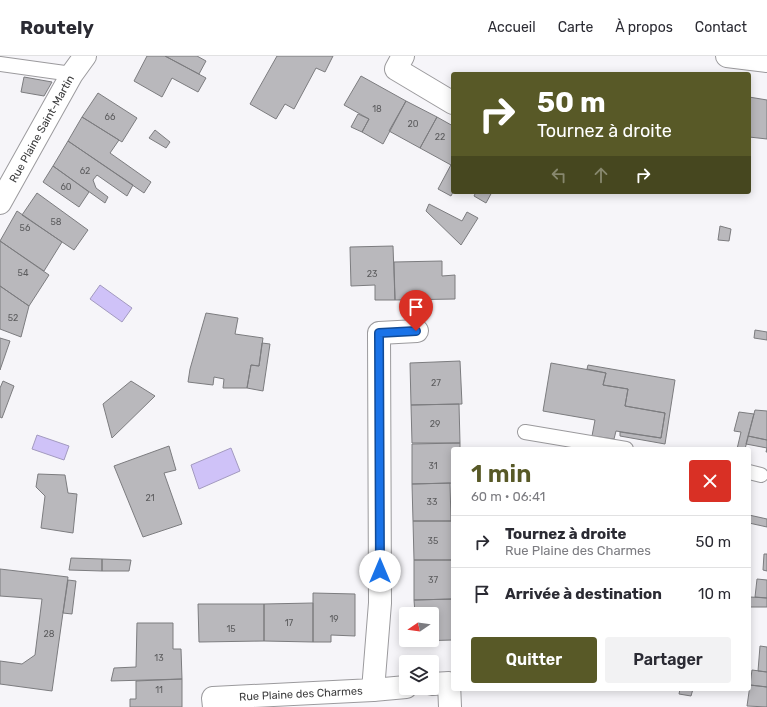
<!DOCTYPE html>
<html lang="fr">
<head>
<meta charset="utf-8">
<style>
  :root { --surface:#fff; --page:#f2f2f3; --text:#2b2b33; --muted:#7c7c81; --line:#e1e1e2; --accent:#585927 }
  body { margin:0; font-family:Rubik,sans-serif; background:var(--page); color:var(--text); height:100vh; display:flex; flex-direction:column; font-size:15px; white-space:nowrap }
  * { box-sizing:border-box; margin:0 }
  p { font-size:13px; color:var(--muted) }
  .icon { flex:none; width:22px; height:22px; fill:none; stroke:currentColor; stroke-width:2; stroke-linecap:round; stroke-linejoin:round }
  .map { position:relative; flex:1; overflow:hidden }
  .sheet { position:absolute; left:451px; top:391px; width:300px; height:244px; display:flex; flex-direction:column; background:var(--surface); border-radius:4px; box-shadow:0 2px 10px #0003 }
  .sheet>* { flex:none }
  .guide { position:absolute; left:451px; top:16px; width:300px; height:122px; border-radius:4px; box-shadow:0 2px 10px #0003; background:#585927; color:#fff; overflow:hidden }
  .needle { width:26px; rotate:257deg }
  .buttons { position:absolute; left:399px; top:551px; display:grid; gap:8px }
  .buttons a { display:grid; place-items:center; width:40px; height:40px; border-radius:4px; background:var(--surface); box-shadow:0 2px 10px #0003; font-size:20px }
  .pin { position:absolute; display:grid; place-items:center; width:34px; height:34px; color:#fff; margin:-41px -17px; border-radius:50% 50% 50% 0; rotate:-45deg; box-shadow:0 0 4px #0007 }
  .pin .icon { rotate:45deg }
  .me { position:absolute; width:44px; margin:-22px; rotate:0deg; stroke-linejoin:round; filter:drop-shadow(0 0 3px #0008) }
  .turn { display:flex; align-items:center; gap:14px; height:84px; padding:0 20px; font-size:18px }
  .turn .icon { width:52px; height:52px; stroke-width:2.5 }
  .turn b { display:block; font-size:28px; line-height:34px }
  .lanes { display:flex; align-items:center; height:38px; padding:0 20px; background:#0003; justify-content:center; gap:20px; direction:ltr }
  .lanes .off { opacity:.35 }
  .round { display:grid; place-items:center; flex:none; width:42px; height:42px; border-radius:4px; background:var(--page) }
  .overview { display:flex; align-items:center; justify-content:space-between; height:68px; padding:0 20px }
  h1 { font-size:24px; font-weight:600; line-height:30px; color:var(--accent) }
  .primary-button { display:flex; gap:8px; margin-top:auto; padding:8px 20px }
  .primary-button a { flex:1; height:46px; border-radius:4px; background:var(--accent); color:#fff; font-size:16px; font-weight:600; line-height:46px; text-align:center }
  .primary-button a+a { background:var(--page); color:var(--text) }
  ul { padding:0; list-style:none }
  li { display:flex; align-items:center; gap:12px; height:52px; padding:0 20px; border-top:1px solid var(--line) }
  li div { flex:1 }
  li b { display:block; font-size:15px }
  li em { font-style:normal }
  header { display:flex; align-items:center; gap:24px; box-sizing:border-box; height:56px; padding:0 20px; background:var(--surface); border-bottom:1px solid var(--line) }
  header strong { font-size:19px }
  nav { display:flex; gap:22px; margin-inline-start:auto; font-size:14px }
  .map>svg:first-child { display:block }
  .water { fill:#cfc2f8; stroke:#a39ac0 }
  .building { fill:#b9b8bc; stroke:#7c7c7f }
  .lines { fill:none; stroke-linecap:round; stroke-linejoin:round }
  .lane-casing { stroke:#9b9a9d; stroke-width:16 }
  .street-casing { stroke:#9b9a9d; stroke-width:24 }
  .lane { stroke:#fff; stroke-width:14 }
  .street { stroke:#fff; stroke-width:22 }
  .route-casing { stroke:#114b97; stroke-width:10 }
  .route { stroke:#1a73e8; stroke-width:7 }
  .labels { text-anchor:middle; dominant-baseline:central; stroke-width:4; stroke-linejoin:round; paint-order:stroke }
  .number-label { font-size:9px; fill:#5c5c5e }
  .street-label { font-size:11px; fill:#3d3d3e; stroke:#fff }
</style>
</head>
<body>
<header>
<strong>Routely</strong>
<nav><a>Accueil</a><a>Carte</a><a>À propos</a><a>Contact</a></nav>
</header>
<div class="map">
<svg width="767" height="651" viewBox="0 0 767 651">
  <rect width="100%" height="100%" fill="#f6f5f9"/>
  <path class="water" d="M100,229l32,23 -10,14 -32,-23z
    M37,379l32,11 -5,14 -32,-11z
    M231,392l9,23 -41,18 -8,-24z"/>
  <path class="building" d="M147,0h18l41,22 -8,14 -26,-14 -10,19 -28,-16z
    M165,0h32l9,5 -7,13z
    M277,0h56l-8,16 -9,-4 -22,41 -9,-5 -9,15 -26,-15z
    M361,20l45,25 -23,43 -21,-12 7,-13 -25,-14z
    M24,21l28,5 -8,14 -23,-4z
    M98,37l39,25 -15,24 -40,-25z
    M749,41l18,3v39l-18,-2z
    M406,45l31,16 -17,31 -31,-17z
    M358,58l11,5 -7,13 -11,-5z
    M82,61l37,23 -9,13 41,29 -7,11 -76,-52z
    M437,61l16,9v35l-2,4 -31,-17z
    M155,74l15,12 -4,6 -17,-10z
    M68,85l65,44 -6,11 -30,-21 -4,5 3,8 12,9 -3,6 -52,-37z
    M453,105v31l-2,4 -13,-7z
    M53,110l36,26 -10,15 -36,-25z
    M476,136h16l-6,11 -12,-7z
    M37,137l51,37 -14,20 -52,-35z
    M429,148l33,17 5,-9 11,6 -17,27 -35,-34z
    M17,155l45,31 -18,29 -44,-30z
    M720,170l11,3 -2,12 -11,-1z
    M0,185l49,34 -20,31 -29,-20z
    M393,190l2,54h-20v-15l-24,1 -1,-39z
    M442,205v15l13,-1v24l-60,1 -1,-38z
    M0,230l29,20 -8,31 -21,-8z
    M206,257l32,5 -3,16 28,4 -4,28 -8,-1 -4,23h-24l1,-9 -10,-2 -1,8 -25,-3 2,-13z
    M755,274l12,2v8l-13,-2z
    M0,282l10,3 -10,29z
    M262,287l8,1 -7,47 -16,-3 4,-23 8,1z
    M460,305l2,43 -51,1 -1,-42z
    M551,307l55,10 -3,12 25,4 -3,17 40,7 -4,25 -45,-7 -2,8 -22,-3 3,-16 -52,-9z
    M588,309l87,15 -10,64 -45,-8v-4l41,6 4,-25 -40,-7 3,-17 -25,-4 3,-12 -19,-4z
    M3,325l11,5 -12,32 -2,-1v-29z
    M131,325l24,15 -43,42 -9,-34z
    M459,348l1,39h-48l-1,-38z
    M755,354l12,1v29l-19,-4z
    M739,356l15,2 -9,35h-8l4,-17 -7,-1z
    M748,380l19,4v12h-1l1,-4 -21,-4z
    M460,387v6h-7v34l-41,1v-40z
    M169,390l7,24 -12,3 18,51 -39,13 -29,-71z
    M38,418l27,1 3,18 9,1 -4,39 -32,-5 4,-32 -9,-9z
    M450,427l1,38h-38l-1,-37z
    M749,459l18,4v8l-18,-4z
    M413,465h40v39h-39z
    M764,498h3v17l-4,-1z
    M71,502l31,1v12l-33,-1z
    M102,503l29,1 -2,11h-27z
    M414,504h39v39l-39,1z
    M0,513l68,8 -16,114 -52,-7v-23l22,3 13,-9 7,-56 -42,-3z
    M757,523l10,1v18l-12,-1z
    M68,524l8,1 -4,33 -9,-1z
    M313,537l42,1v42l-24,-1v7h-18z
    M750,541l17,1v9h-18z
    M453,543v41l-38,1 17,-1v-26h-17l-1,-14z
    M313,547v39l-49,-1v-37z
    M198,548h66v37l-65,1z
    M137,567h36v26h8l1,30 -71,2 3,-13 22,-1z
    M760,590l7,1v25l-9,-1z
    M752,614l15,2v15l-17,-2z
    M182,623v28h-52v-8h6v-18z
    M750,629l17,2v20l-20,-1z
    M680,633h13l-2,7 -12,-2z"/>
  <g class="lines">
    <defs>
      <path id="lane" d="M0,8l72,10
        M525,376l101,17
        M749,416l12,3"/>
      <g id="street">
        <path d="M403,0l-7,13 57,34"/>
        <path d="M727,0l40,5"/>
        <path id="s1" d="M0,147l72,-129 13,-18"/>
        <path d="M432,628l17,-1 1,24"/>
        <path d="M373,634l33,-3"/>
        <path id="s2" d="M214,651l-1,-9 160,-8 7,-87 -1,-270 38,-2"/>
      </g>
    </defs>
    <use href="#lane" class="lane-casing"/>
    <use href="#street" class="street-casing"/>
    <use href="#lane" class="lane"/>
    <use href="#street" class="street"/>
  </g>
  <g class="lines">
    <defs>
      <path id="route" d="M380,515l-1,-238 37,-2"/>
    </defs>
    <use href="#route" class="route-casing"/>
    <use href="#route" class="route"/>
  </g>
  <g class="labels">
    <g class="number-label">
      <text x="377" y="53">18</text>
      <text x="110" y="61">66</text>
      <text x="413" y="68">20</text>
      <text x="440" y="81">22</text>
      <text x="85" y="115">62</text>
      <text x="66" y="131">60</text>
      <text x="56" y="166">58</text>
      <text x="25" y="172">56</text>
      <text x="23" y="217">54</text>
      <text x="372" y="218">23</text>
      <text x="13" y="262">52</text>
      <text x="436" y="327">27</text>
      <text x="435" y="368">29</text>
      <text x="433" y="410">31</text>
      <text x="150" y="442">21</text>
      <text x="432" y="446">33</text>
      <text x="433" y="485">35</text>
      <text x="433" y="524">37</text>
      <text x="334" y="563">19</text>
      <text x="289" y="567">17</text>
      <text x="231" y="573">15</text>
      <text x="49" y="578">28</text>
      <text x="159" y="602">13</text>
      <text x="159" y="634">11</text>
    </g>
    <g class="street-label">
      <text stroke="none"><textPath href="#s1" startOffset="85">Rue Plaine Saint-Martin</textPath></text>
      <text stroke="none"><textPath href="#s2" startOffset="97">Rue Plaine des Charmes</textPath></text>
    </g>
  </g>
</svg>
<div class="buttons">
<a><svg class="needle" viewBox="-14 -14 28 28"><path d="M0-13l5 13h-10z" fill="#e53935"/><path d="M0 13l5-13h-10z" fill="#7c7c81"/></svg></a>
<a><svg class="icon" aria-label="layers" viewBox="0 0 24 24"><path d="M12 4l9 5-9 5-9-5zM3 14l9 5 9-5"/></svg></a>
</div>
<div class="pin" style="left:416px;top:275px;background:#d93025"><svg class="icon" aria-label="arrive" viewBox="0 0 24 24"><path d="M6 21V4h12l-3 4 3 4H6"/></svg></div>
<svg class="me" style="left:380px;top:515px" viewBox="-20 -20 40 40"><circle r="19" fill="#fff"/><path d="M0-13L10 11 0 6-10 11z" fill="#1a73e8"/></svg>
<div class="guide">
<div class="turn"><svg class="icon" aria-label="right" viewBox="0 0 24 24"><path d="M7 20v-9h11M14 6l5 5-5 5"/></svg><div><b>50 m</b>Tournez à droite</div></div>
<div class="lanes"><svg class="icon off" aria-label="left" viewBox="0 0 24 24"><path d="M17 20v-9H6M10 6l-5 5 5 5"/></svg><svg class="icon off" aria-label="ahead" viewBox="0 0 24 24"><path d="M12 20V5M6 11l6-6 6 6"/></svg><svg class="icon" aria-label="right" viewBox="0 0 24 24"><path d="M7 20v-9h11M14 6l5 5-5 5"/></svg></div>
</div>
<section class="sheet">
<div class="overview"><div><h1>1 min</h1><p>60 m · 06:41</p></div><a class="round" style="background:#d93025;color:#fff"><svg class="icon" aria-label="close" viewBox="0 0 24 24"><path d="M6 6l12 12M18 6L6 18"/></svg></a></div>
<ul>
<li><svg class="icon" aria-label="right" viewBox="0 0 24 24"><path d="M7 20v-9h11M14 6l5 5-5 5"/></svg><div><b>Tournez à droite</b><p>Rue Plaine des Charmes</p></div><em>50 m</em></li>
<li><svg class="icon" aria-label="arrive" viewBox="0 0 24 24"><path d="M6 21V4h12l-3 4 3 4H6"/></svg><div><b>Arrivée à destination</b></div><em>10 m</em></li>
</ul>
<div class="primary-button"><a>Quitter</a><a>Partager</a></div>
</section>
</div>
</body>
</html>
